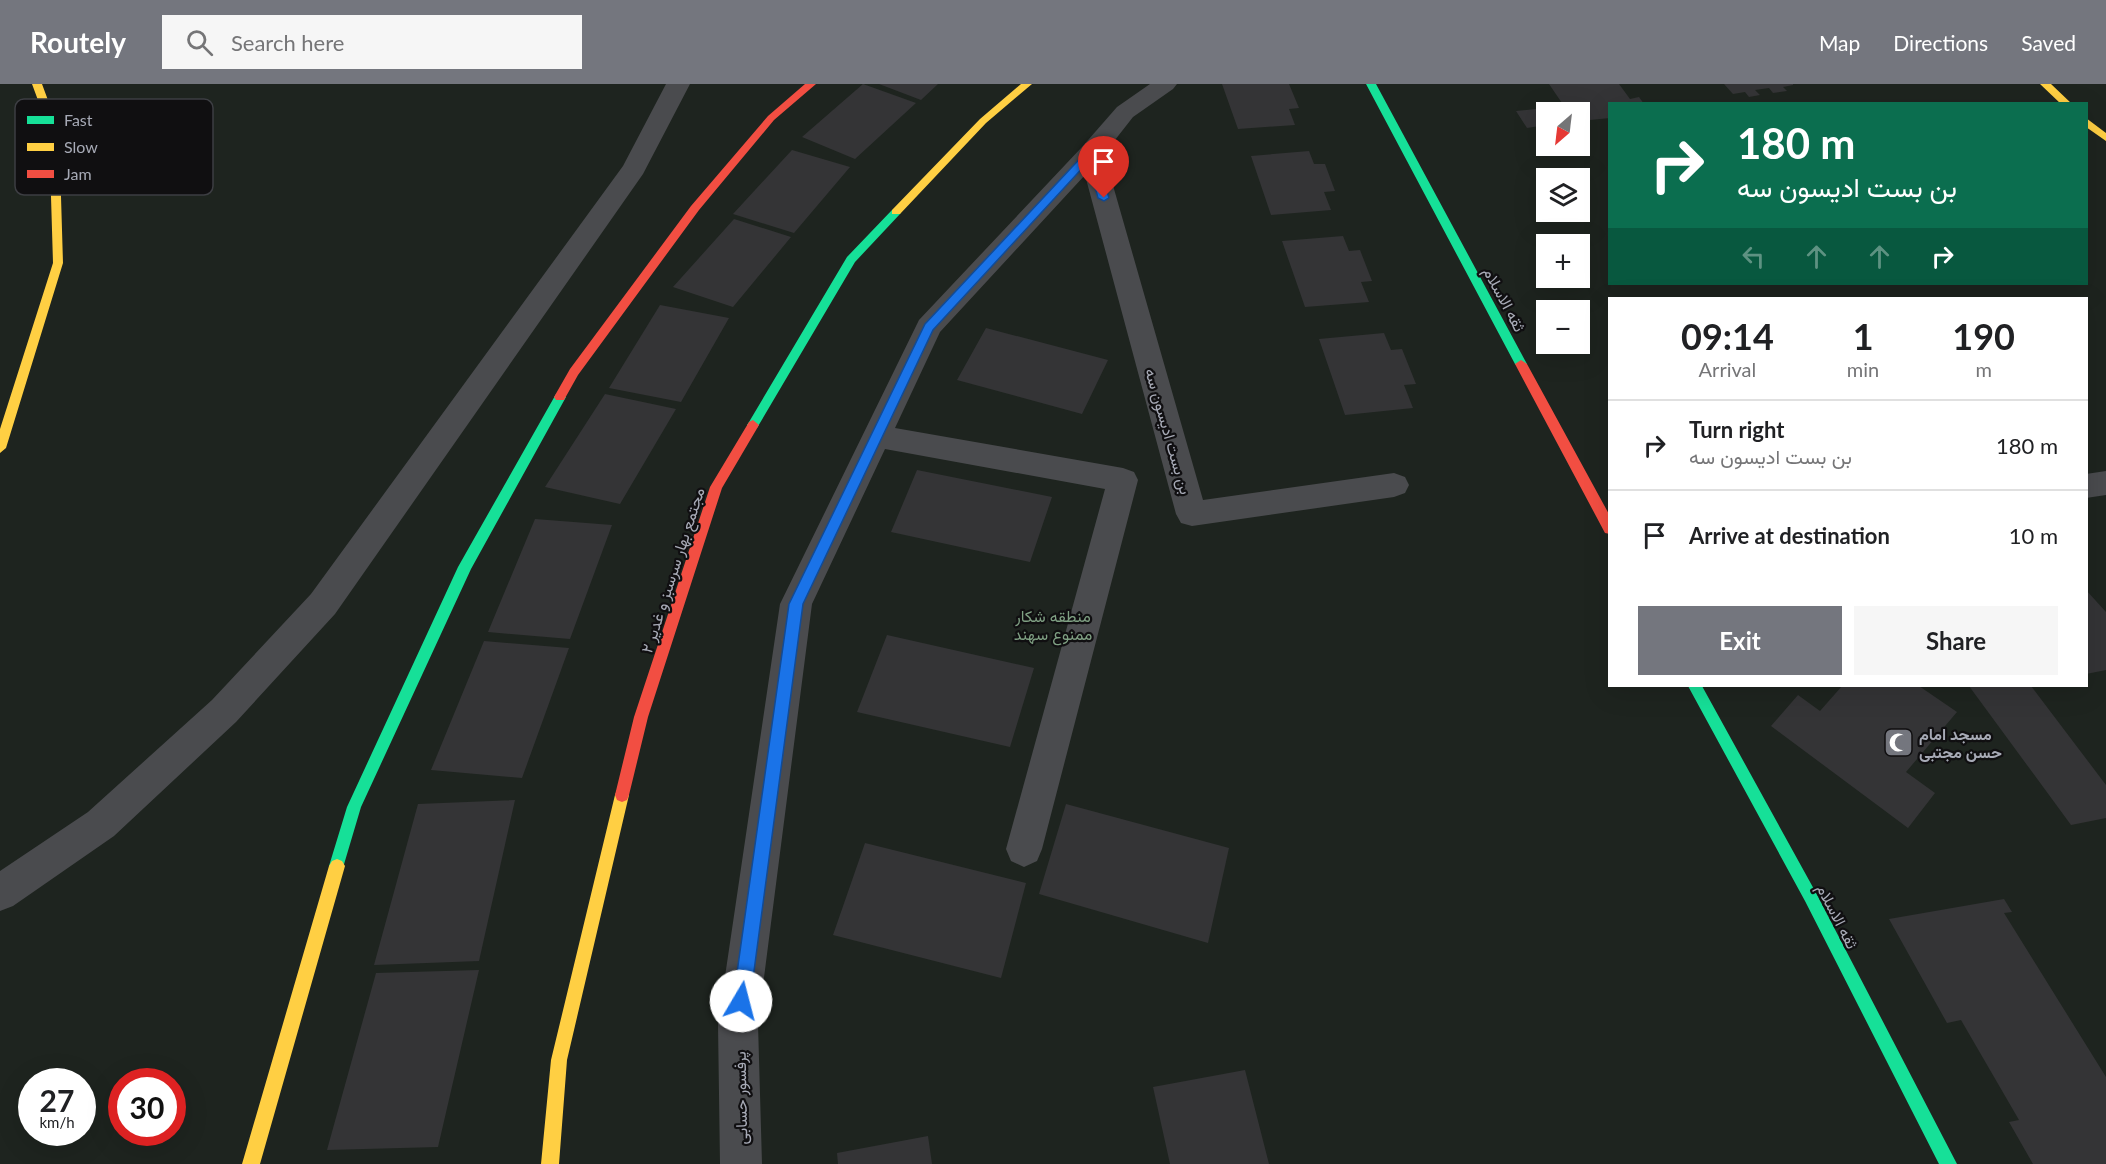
<!DOCTYPE html>
<html lang="en">
<head>
<meta charset="utf-8">
<style>
  :root { --surface:#fff; --page:#f6f6f6; --text:#202124; --muted:#757577; --line:#e0e0e0; --accent:#74767e }
  body { margin:0; font-family:Lato,Vazirmatn,sans-serif; background:var(--page); color:var(--text); height:100vh; display:flex; flex-direction:column; font-size:22px; white-space:nowrap }
  * { box-sizing:border-box; margin:0 }
  p { font-size:20px; color:var(--muted) }
  .icon { flex:none; width:33px; height:33px; fill:none; stroke:currentColor; stroke-width:2; stroke-linecap:round; stroke-linejoin:round }
  .map { position:relative; flex:1; overflow:hidden }
  .drawer { position:absolute; left:1608px; top:213px; width:480px; height:390px; display:flex; flex-direction:column; background:var(--surface); border-radius:0px; box-shadow:0 6px 24px #0002 }
  .drawer>* { flex:none }
  .banner { position:absolute; left:1608px; top:18px; width:480px; height:183px; border-radius:0px; box-shadow:0 6px 24px #0002; background:#0b6e4f; color:#fff; overflow:hidden }
  .needle { width:39px; rotate:208deg }
  .controls { position:absolute; left:1536px; top:18px; display:grid; gap:12px }
  .controls a { display:grid; place-items:center; width:54px; height:54px; border-radius:0px; background:var(--surface); box-shadow:0 6px 24px #0002; font-size:30px }
  .speed { position:absolute; left:18px; top:984px; display:flex; gap:12px; font-size:30px; font-weight:700; text-align:center }
  .speed>* { display:grid; place-content:center; width:78px; height:78px; border-radius:50%; background:var(--surface); box-shadow:0 6px 24px #0002; line-height:1 }
  .speed small { font-size:15px; font-weight:400 }
  .speed .limit { border:9px solid #d22; background:#fff; color:#111 }
  .pin { position:absolute; display:grid; place-items:center; width:51px; height:51px; color:#fff; margin:-62px -26px; border-radius:50% 50% 50% 0; rotate:-45deg; box-shadow:0 0 6px #0007 }
  .pin .icon { rotate:45deg }
  .me { position:absolute; width:66px; margin:-33px; rotate:8deg; stroke-linejoin:round; filter:drop-shadow(0 0 4px #0008) }
  .turn { display:flex; align-items:center; gap:21px; height:126px; padding:0 30px; font-size:27px }
  .turn .icon { width:78px; height:78px; stroke-width:2.5 }
  .turn b { display:block; font-size:42px; line-height:51px }
  .lanes { display:flex; align-items:center; height:57px; padding:0 30px; background:#0003; justify-content:center; gap:30px; direction:ltr }
  .lanes .off { opacity:.35 }
  .eta { display:flex; justify-content:space-evenly; align-items:center; height:102px; text-align:center }
  .eta b { font-size:36px; font-weight:700; line-height:42px }
  .cta { display:flex; gap:12px; margin-top:auto; padding:12px 30px }
  .cta a { flex:1; height:69px; border-radius:0px; background:var(--accent); color:#fff; font-size:24px; font-weight:700; line-height:69px; text-align:center }
  .cta a+a { background:var(--page); color:var(--text) }
  ul { padding:0; list-style:none }
  li { display:flex; align-items:center; gap:18px; height:90px; padding:0 30px; border-top:2px solid var(--line) }
  li div { flex:1 }
  li b { display:block; font-size:22px }
  li em { font-style:normal }
  header { display:flex; align-items:center; gap:36px; box-sizing:border-box; height:84px; padding:0 30px; background:var(--accent); color:#fff }
  header strong { font-size:28px }
  nav { display:flex; gap:33px; margin-inline-start:auto; font-size:21px }
  .search { width:420px; height:54px; background:var(--page); display:flex; align-items:center; gap:15px; box-sizing:border-box; padding:0 21px; border-radius:0px; color:var(--muted); font-size:22px }
  .map>svg:first-child { display:block }
  .green { fill:#1e241f; fill-rule:evenodd }
  .building { fill:#343436 }
  .lines { fill:none; stroke-linecap:round; stroke-linejoin:round }
  .street { fill:#4a4b4e; fill-rule:evenodd }
  .fast { fill:#16e098; fill-rule:evenodd }
  .slow { fill:#ffcf43; fill-rule:evenodd }
  .jam { fill:#f24e42; fill-rule:evenodd }
  .route { fill:#1a73e8; stroke:#114b97; stroke-width:1.5 }
  .labels { text-anchor:middle; dominant-baseline:central; stroke-width:4.5; stroke-linejoin:round; paint-order:stroke }
  .street-label { font-size:16px; fill:#a7aab6; stroke:#100f11 }
  .park-label { font-size:16px; fill:#7fa083; stroke:#100f11 }
  .poi-label { font-size:16px; font-weight:bold; fill:#a7aab6; stroke:#100f11; text-anchor:start }
  .key { fill:#100f11; stroke:#3d3e43; stroke-width:1.5 }
  .key-label { font-size:16px; fill:#a7aab6 }
</style>
</head>
<body>
<header>
<strong>Routely</strong>
<div class="search"><svg class="icon" aria-label="search" viewBox="0 0 24 24"><circle cx="10" cy="10" r="6"/><path d="M15 15l6 6"/></svg>Search here</div>
<nav><a>Map</a><a>Directions</a><a>Saved</a></nav>
</header>
<div class="map">
<svg width="2106" height="1080" viewBox="0 0 2106 1080">
  <rect width="100%" height="100%" fill="#151515"/>
  <path class="green" d="M0,0h2106v1080h-2106zM1610,20h476v180h-476zM1546,28h34v34h-34zM1546,94h34v34h-34zM1546,160h34v34h-34zM1610,214h476v388h-476zM1546,226h34v34h-34zM32,998h50v50h-50zM122,998h50v50h-50z"/>
  <path class="building" d="M863,0l53,19 -61,56 -53,-22z
    M879,0h59l-17,16z
    M1222,0h67l10,24 -10,1 6,16 -57,4z
    M1549,0h70l11,15 9,-2 5,7h-34v14l-30,3v-9h-34v13l-19,3 -11,-17 48,-5z
    M1724,0h69v1l-10,2 4,4 -14,2 -4,-5 -14,2 5,5 -11,2 -4,-5 -12,2z
    M792,66l58,17 -56,66 -61,-19z
    M1309,67l5,13h11l10,27 -11,1 7,18 -60,5 -20,-59z
    M734,135l57,18 -58,70 -60,-20z
    M1343,152l6,15 11,-1 12,31 -11,1 8,20 -64,5 -23,-66z
    M660,221l69,13 -48,84 -72,-14z
    M986,244l122,32 -26,54 -125,-34z
    M1384,249l7,17 11,-1 14,35 -12,1 9,23 -68,7 -26,-76z
    M605,310l71,15 -56,95 -75,-17z
    M917,386l135,27 -22,65 -139,-30z
    M535,435l77,6 -42,114 -82,-7z
    M2086,506l20,22v58l-20,4z
    M887,551l147,33 -24,79 -153,-35z
    M484,557l85,7 -47,130 -91,-8z
    M1842,602h77l38,26 -51,60 29,21 -27,35 -137,-102 27,-31 22,16z
    M1969,602h62l75,99v33l-35,7z
    M515,716l-36,161 -105,4 44,-161z
    M1066,720l163,44 -21,95 -169,-49z
    M865,759l161,40 -25,95 -168,-43z
    M2004,815l8,13 -8,1 102,164v87h-73l-24,-42 10,-2 -58,-100 -14,3 -58,-104z
    M479,886l-41,177 -111,3 49,-177z
    M1245,986l24,94h-99l-17,-77z
    M928,1052l4,28h-94l-1,-11z"/>
  <g class="lines">
    <path class="street" d="M666,0h24l-47,90 -308,440 -99,108 -122,114 -101,70 -13,5v-40l88,-59 124,-112 99,-106 312,-428z
      M1150,0h27l-4,5 -40,28 -29,37 99,346 191,-27 11,4 4,8 -4,8 -11,4 -202,29 -11,-3 -5,-9 -91,-339 -145,157 -45,96 228,40 11,4 4,8 -96,369 -5,12 -13,6 -13,-6 -5,-12 99,-360 -220,-40 -73,155 -54,420 4,140h-42l-2,-140 62,-420 139,-284 163,-173 35,-40z
      M2106,387v24l-20,3v-24z"/>
    <path class="fast" d="M1366,0h10l151,280 -2,3 -4,1 -6,-4z
      M896,125l5,3 -1,2 -45,48 -98,166h-8l-2,-3 2,-3 98,-165 45,-47z
      M560,309l6,4 -95,172 -110,238 -19,64 -5,2 -5,-2 -3,-5 18,-59 111,-240 98,-173z
      M1688,602h14l113,205 142,273h-18l-134,-263z"/>
    <path class="slow" d="M32,0h10l17,46 4,133 -57,185 -6,5v-24l53,-166 -4,-133z
      M1021,0h11l-46,39 -86,91h-8v-4l88,-91z
      M2040,0h11l21,20h-11z
      M2086,34l20,15v8l-20,-14z
      M622,704l5,2 2,5 -62,265 -8,104h-18l10,-104 64,-265 2,-5z
      M337,775l5,2 3,5 -85,298h-18l87,-298 3,-5z"/>
    <path class="jam" d="M805,0h11l-42,36 -75,90 -121,165 -14,25h-8l-2,-3 16,-28 121,-163 77,-90z
      M1521,276l6,4 83,152v18l-5,-1 -90,-169z
      M753,336l6,5 -37,63 -74,229 -19,78 -2,5 -5,2 -5,-2 -2,-5 19,-78 76,-230 39,-65z"/>
  </g>
  <path class="route" d="M1091,66l5,3 13,45 -5,3 -6,-3 -10,-36 -155,168 -130,274 -53,397 -3,6 -6,2 -6,-2 -2,-6 56,-397 136,-280 162,-173z"/>
  <defs>
    <symbol id="mosque-square" viewBox="-11 -11 22 22"><rect x="-9" y="-9" width="18" height="18" rx="4" fill="#74767e" stroke="#100f11"/><path d="M3.5-4.9A6 6 0 1 0 3.5 4.9A5 5 0 1 1 3.5-4.9Z" fill="#fff"/></symbol>
  </defs>
  <g fill-rule="evenodd">
    <use href="#mosque-square" x="1882" y="642" width="33" height="33"/>
  </g>
  <g class="labels">
    <g class="street-label">
      <text transform="translate(1505 215) rotate(62)">ثقه الاسلام</text>
      <text transform="translate(1169 347) rotate(74)">بن بست ادیسون سه</text>
      <text transform="translate(672 486) rotate(-72)">مجتمع بهار سرسبز و غدیر ۲</text>
      <text transform="translate(1838 832) rotate(63)">ثقه الاسلام</text>
      <text transform="translate(740 1014) rotate(-91)">پرفسور حسابی</text>
    </g>
    <g class="park-label">
      <text x="1053" y="531">منطقه شکار<tspan x="1053" dy="18">ممنوع سهند</tspan></text>
    </g>
    <g class="poi-label">
      <text x="1919" y="649">مسجد امام<tspan x="1919" dy="18">حسن مجتبی</tspan></text>
    </g>
  </g>
  <rect x="15" y="15" width="198" height="96" rx="9" class="key"/>
  <rect x="27" y="32" width="27" height="8" fill="#16e098"/>
  <rect x="27" y="59" width="27" height="8" fill="#ffcf43"/>
  <rect x="27" y="86" width="27" height="8" fill="#f24e42"/>
  <g class="key-label">
    <text x="64" y="42">Fast</text>
    <text x="64" y="69">Slow</text>
    <text x="64" y="96">Jam</text>
  </g>
</svg>
<div class="controls">
<a><svg class="needle" viewBox="-14 -14 28 28"><path d="M0-13l5 13h-10z" fill="#e53935"/><path d="M0 13l5-13h-10z" fill="#757577"/></svg></a>
<a><svg class="icon" aria-label="layers" viewBox="0 0 24 24"><path d="M12 4l9 5-9 5-9-5zM3 14l9 5 9-5"/></svg></a>
<a>+</a>
<a>−</a>
</div>
<div class="speed"><div>27<small>km/h</small></div><div class="limit">30</div></div>
<div class="pin" style="left:1104px;top:114px;background:#d93025"><svg class="icon" aria-label="arrive" viewBox="0 0 24 24"><path d="M6 21V4h12l-3 4 3 4H6"/></svg></div>
<svg class="me" style="left:741px;top:917px" viewBox="-20 -20 40 40"><circle r="19" fill="#fff"/><path d="M0-13L10 11 0 6-10 11z" fill="#1a73e8"/></svg>
<div class="banner">
<div class="turn"><svg class="icon" aria-label="right" viewBox="0 0 24 24"><path d="M7 20v-9h11M14 6l5 5-5 5"/></svg><div><b>180 m</b>بن بست ادیسون سه</div></div>
<div class="lanes"><svg class="icon off" aria-label="left" viewBox="0 0 24 24"><path d="M17 20v-9H6M10 6l-5 5 5 5"/></svg><svg class="icon off" aria-label="ahead" viewBox="0 0 24 24"><path d="M12 20V5M6 11l6-6 6 6"/></svg><svg class="icon off" aria-label="ahead" viewBox="0 0 24 24"><path d="M12 20V5M6 11l6-6 6 6"/></svg><svg class="icon" aria-label="right" viewBox="0 0 24 24"><path d="M7 20v-9h11M14 6l5 5-5 5"/></svg></div>
</div>
<section class="drawer">
<div class="eta">
<div><b>09:14</b><p>Arrival</p></div>
<div><b>1</b><p>min</p></div>
<div><b>190</b><p>m</p></div>
</div>
<ul>
<li><svg class="icon" aria-label="right" viewBox="0 0 24 24"><path d="M7 20v-9h11M14 6l5 5-5 5"/></svg><div><b>Turn right</b><p>بن بست ادیسون سه</p></div><em>180 m</em></li>
<li><svg class="icon" aria-label="arrive" viewBox="0 0 24 24"><path d="M6 21V4h12l-3 4 3 4H6"/></svg><div><b>Arrive at destination</b></div><em>10 m</em></li>
</ul>
<div class="cta"><a>Exit</a><a>Share</a></div>
</section>
</div>
</body>
</html>
